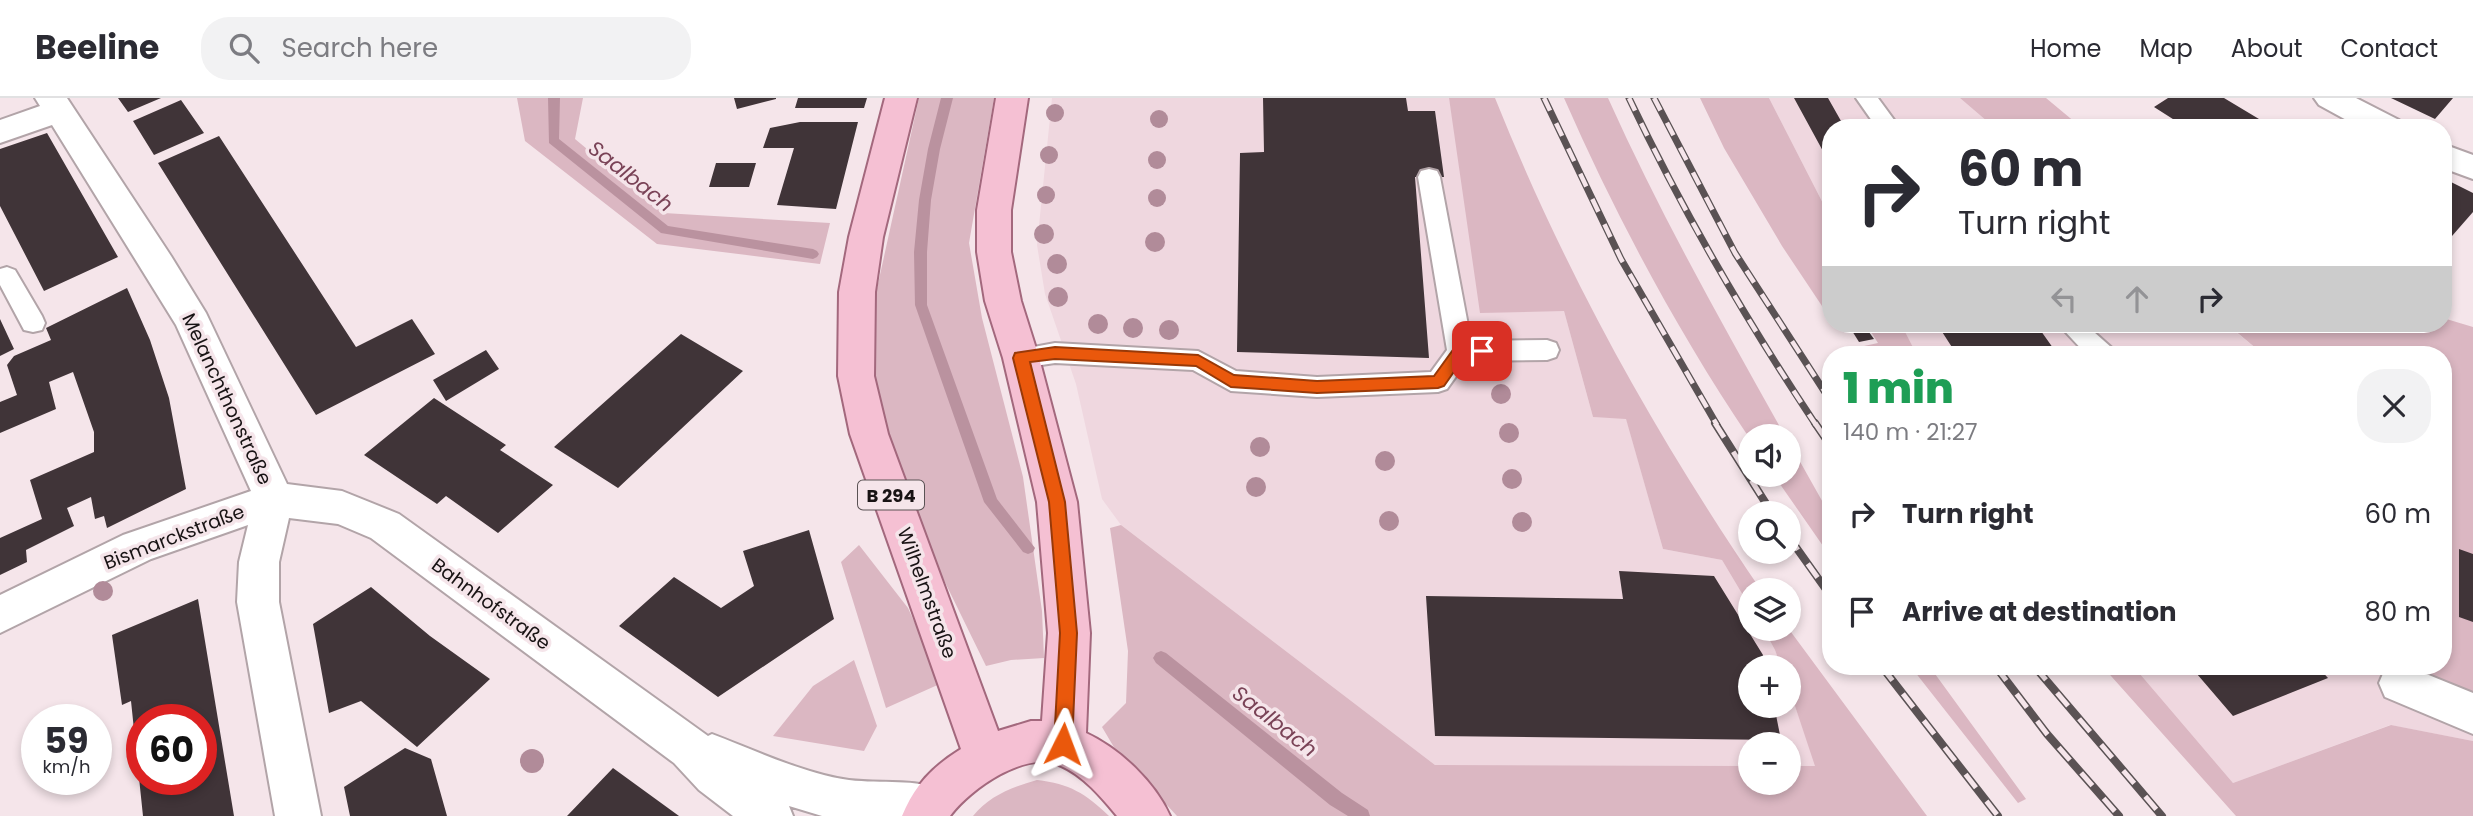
<!DOCTYPE html>
<html lang="en">
<head>
<meta charset="utf-8">
<style>
  :root { --surface:#fff; --page:#f2f2f3; --text:#2b2b33; --muted:#7c7c81; --line:#e1e1e2 }
  body { margin:0; font-family:Poppins,sans-serif; background:var(--page); color:var(--text); height:100vh; display:flex; flex-direction:column; font-size:26px; white-space:nowrap }
  * { box-sizing:border-box; margin:0 }
  p { font-size:23px; color:var(--muted) }
  .icon { flex:none; width:38px; height:38px; fill:none; stroke:currentColor; stroke-width:2; stroke-linecap:round; stroke-linejoin:round }
  .map { position:relative; flex:1; overflow:hidden }
  .panel { position:absolute; left:1822px; top:248px; width:630px; height:329px; display:flex; flex-direction:column; background:var(--surface); border-radius:28px; box-shadow:0 4px 10px #0003 }
  .panel>* { flex:none }
  .banner { position:absolute; left:1822px; top:21px; width:630px; height:214px; border-radius:28px; box-shadow:0 4px 10px #0003; background:#fff; color:var(--text); overflow:hidden }
  .controls { position:absolute; left:1738px; top:326px; display:grid; gap:14px }
  .controls a { display:grid; place-items:center; width:63px; height:63px; border-radius:50%; background:var(--surface); box-shadow:0 4px 10px #0003; font-size:35px }
  .speed { position:absolute; left:21px; top:606px; display:flex; gap:14px; font-size:35px; font-weight:700; text-align:center }
  .speed>* { display:grid; place-content:center; width:91px; height:91px; border-radius:50%; background:var(--surface); box-shadow:0 4px 10px #0003; line-height:1 }
  .speed small { font-size:18px; font-weight:400 }
  .speed .limit { border:10px solid #d22; background:#fff; color:#111 }
  .pin { position:absolute; display:grid; place-items:center; width:60px; height:60px; color:#fff; margin:-30px; border-radius:14px; box-shadow:0 4px 10px #0006 }
  .me { position:absolute; width:77px; margin:-38px; rotate:3deg; stroke-linejoin:round; filter:drop-shadow(0 0 5px #0008) }
  .turn { display:flex; align-items:center; gap:24px; height:147px; padding:0 21px; font-size:32px }
  .turn .icon { width:91px; height:91px; stroke-width:2.5 }
  .turn b { display:block; font-size:49px; line-height:60px }
  .lanes { display:flex; align-items:center; height:66px; padding:0 21px; background:#0003; justify-content:center; gap:35px; direction:ltr }
  .lanes .off { opacity:.35 }
  .round { display:grid; place-items:center; flex:none; width:74px; height:74px; border-radius:28px; background:var(--page) }
  .summary { display:flex; align-items:center; justify-content:space-between; height:119px; padding:0 21px }
  h1 { font-size:42px; font-weight:800; line-height:52px; color:#1e9e55 }
  ul { padding:0; list-style:none }
  li { display:flex; align-items:center; gap:21px; height:98px; padding:0 21px }
  li div { flex:1 }
  li b { display:block; font-size:26px }
  li em { font-style:normal }
  header { display:flex; align-items:center; gap:42px; box-sizing:border-box; height:98px; padding:0 35px; background:var(--surface); border-bottom:2px solid var(--line) }
  header strong { font-size:33px }
  nav { display:flex; gap:38px; margin-inline-start:auto; font-size:24px }
  .search { width:490px; height:63px; background:var(--page); display:flex; align-items:center; gap:18px; box-sizing:border-box; padding:0 24px; border-radius:28px; color:var(--muted); font-size:26px }
  .map>svg:first-child { display:block }
  .built { fill:#efd7df }
  .green { fill:#dbb7c2 }
  .lines { fill:none; stroke-linecap:round; stroke-linejoin:round }
  .stream { fill:#ba929f; fill-rule:evenodd }
  .building { fill:#403438; fill-rule:evenodd }
  .lane-casing { stroke:#b2a4a8; stroke-width:4 }
  .street-casing { stroke:#b2a4a8; stroke-width:4 }
  .primary-casing { stroke:#a3687d; stroke-width:4 }
  .lane { fill:#fff; fill-rule:evenodd }
  .street { fill:#fff; fill-rule:evenodd }
  .primary { fill:#f5c0d3; fill-rule:evenodd }
  .rail-far1-casing { stroke:#5a5254; stroke-width:7 }
  .rail-casing { stroke:#5a5254; stroke-width:8 }
  .rail-far1 { stroke:#f5e5ea; stroke-width:4.5; stroke-dasharray:14; stroke-linecap:butt }
  .rail { stroke:#f5e5ea; stroke-width:5; stroke-dasharray:17; stroke-linecap:butt }
  .tree { fill:#b18b99 }
  .route { fill:#ea580c; stroke:#983908; stroke-width:2 }
  .labels { text-anchor:middle; dominant-baseline:central; stroke-width:7; stroke-linejoin:round; paint-order:stroke }
  .shield { fill:#f5e5ea; stroke:#5a5254; stroke-width:2 }
  .shield-label { font-size:18px; font-weight:bold; fill:#181314 }
  .street-label { font-size:19px; fill:#181314; stroke:#f5e5ea }
  .water-label { font-size:21px; font-style:italic; fill:#7a4357; stroke:#f5e5ea }
</style>
</head>
<body>
<header>
<strong>Beeline</strong>
<div class="search"><svg class="icon" aria-label="search" viewBox="0 0 24 24"><circle cx="10" cy="10" r="6"/><path d="M15 15l6 6"/></svg>Search here</div>
<nav><a>Home</a><a>Map</a><a>About</a><a>Contact</a></nav>
</header>
<div class="map">
<svg width="2473" height="718" viewBox="0 0 2473 718">
  <rect width="100%" height="100%" fill="#f5e5ea"/>
  <path class="built" d="M1052,0h397l13,74 102,139 29,106 33,1 37,131 59,11 28,47v21h13l12,22 6,17h-31v38h38l1,-17 27,78h-27l-1,-22h-38v22l-315,-1 -314,-240 -19,-26 -26,-115 -31,-90 -8,-49z
    M1769,0h191l35,30h-165v89z
    M1901,226h325l38,31h-347z
    M2134,569h287l52,51v23l-83,-16 -157,58z"/>
  <path class="green" d="M517,0h66l-8,41 89,74 166,10 -10,41 -163,-20 -132,-103z
    M919,0h75l-25,145 13,75 41,159 19,134 2,47 -33,2 -25,6 -47,-96 -66,-169 -1,-90z
    M1449,0h46c70,175 160,337 266,492h-11v17l-28,-47 -59,-11 -37,-130 -33,-2 -29,-106 -84,2z
    M1564,0h44c52,116 115,227 177,338h-35v3c-72,-107 -134,-222 -186,-341z
    M1700,0h69l61,119v101l-48,-72 -58,-98z
    M1960,0h86l36,30h-87z
    M2443,220l30,9v391l-52,-51h22v-312h-179l-37,-31h216z
    M1866,226h35l16,31h-63l-4,-6 28,-6z
    M1789,344l41,73v41l-57,-82h15z
    M1121,427l314,240 315,1v16h38l1,-16h26l-26,-78 -1,-21h-7l-6,-17 -12,-22h25l139,188h-750l-62,-67 -13,-22 24,-24 2,-52 -18,-123z
    M859,447l49,63 34,75 -56,25 -45,-146z
    M854,562l23,66 -13,25 -91,-15 40,-50z
    M1911,569h19l96,132 -8,4z
    M2103,569h31l99,116 158,-58 82,16v75h-237z
    M1037,682c33,4 48,13 72,36h-136c16,-20 39,-29 64,-36z"/>
  <g class="lines">
    <path class="stream" d="M548,0h12l-1,41 109,87 145,23 4,2 2,3 -2,3 -4,2 -152,-26 -112,-90z
      M941,0h12l-13,51 -9,51 -4,52v53l70,194 38,49 -2,4 -5,2 -5,-2 -39,-50 -69,-197 -1,-53 5,-52 9,-51z
      M1161,553l5,2 176,140 26,17 2,6h-22l-18,-11 -174,-142 -3,-5 3,-5z"/>
  </g>
  <path class="building" d="M118,0h43l-33,14z
    M734,0h42v1l-39,10z
    M798,0h69l-3,10h-69z
    M1263,0h143l2,13h27l9,66h-29l14,181 -192,-6 3,-199 24,-1z
    M1794,0h34l17,30h-15v36z
    M2168,0h56l50,30h-87l-33,-21z
    M2391,0h62l-18,21z
    M181,2l23,33 -50,22 -21,-34z
    M800,24h58l-22,87 -59,-4 17,-57h-31l7,-20z
    M47,35l71,124 -74,34 -44,-85v-57z
    M219,38l137,211 56,-28 23,35 -119,61 -158,-252z
    M716,65h40l-7,24h-40z
    M2443,80l30,15v19l-21,24 -9,-5z
    M127,190l23,52 19,58 17,91 -79,39 -3,-12 -9,3 -4,-22 -24,11 7,18 -48,24 1,12 -27,13v-37l42,-19 -12,-39 64,-28v-20l-21,-60 -24,10 7,27 -56,24v-31l17,-7 -10,-30 7,-9 37,-16 -5,-12z
    M0,221l14,30 -14,7z
    M1863,226l11,15 -15,3 -10,-16z
    M1937,226h99l22,31h-101z
    M681,236l62,37 -125,117 -64,-41z
    M486,252l13,19 -53,32 -13,-21z
    M434,300l72,47 -6,5 53,35 -55,48 -52,-37 -9,8 -73,-49z
    M809,432l25,89 -116,78 -99,-71 55,-49 47,31 33,-22 -11,-35z
    M2459,451l14,5v68l-14,-5z
    M1619,473l95,5 49,79 2,12h-15v38h24l7,35 -346,-4 -9,-140 197,3z
    M371,489l59,49 60,43 -73,68 -56,-46 -32,12 -16,-89z
    M198,501l36,217h-91l-12,-115 -9,4 -10,-70zM142,621h59v60h-59z
    M2191,569h127l10,11 -95,38z
    M405,650l26,11 16,57h-97l-6,-29z
    M613,670l66,48h-112z"/>
  <g class="lines">
    <defs>
      <path id="lane" d="M1856,0h22l22,30h-23z
        M1429,71l8,2 3,6 31,164 76,-1 9,3 3,7 -3,7 -9,3 -80,1 -20,28 -9,3 -121,5 -86,-6 -38,-21 -138,-7 -34,5 -9,-3 -3,-7 3,-7 43,-8 143,8 38,20 81,6 114,-5 16,-22 -29,-173 3,-6z
        M7,169l8,3 27,46 3,7 -3,7 -9,2 -9,-2 -24,-45v-16z
        M2058,226h27l27,24 3,7h-28z"/>
      <path id="street" d="M35,0h32l104,158 35,57 81,171 55,7 57,23 309,222 4,-2c42,16 93,40 137,46 33,4 66,-2 96,11l7,15 -5,10h-125l-33,-10 4,10h-60l-34,-26 -25,-27 -303,-225 -33,-14 -49,-6 -10,44v40l42,214h-46l-38,-214 2,-40 9,-37 -97,34 -151,74v-38l123,-60 128,-44 -75,-166 -124,-200 -52,18v-23l40,-14z
        M2314,0h42l43,22 5,8h-43l-42,-23z
        M2443,46l30,11v24l-30,-11z
        M2391,569h18l64,26v41l-88,-37 -6,-14 6,-14z"/>
      <path id="primary" d="M885,0h32l-34,139 -8,55 -1,84 14,58 110,297 33,-10h11l6,-88 -11,-131 -34,-144 -18,-57 -8,-49v-42l19,-112h32l-17,112v42l10,49 18,57 38,144 13,131 -4,100c33,15 69,49 84,83h-53c-15,-18 -33,-40 -56,-50 -35,-17 -91,23 -111,50h-48c13,-31 30,-49 59,-67l-111,-315 -12,-58 1,-84 10,-55z"/>
    </defs>
    <use href="#lane" class="lane-casing"/>
    <use href="#street" class="street-casing"/>
    <use href="#primary" class="primary-casing"/>
    <use href="#lane" class="lane"/>
    <use href="#street" class="street"/>
    <use href="#primary" class="primary"/>
    <defs>
      <path id="rail-far1" d="M1544,0l77,161 96,166
        M1629,0c54,114 117,222 187,327
        M1654,0l81,155 95,147"/>
      <path id="rail" d="M1715,325l57,90
        M1815,325l15,22
        M1788,438l42,59
        M1882,569l116,149
        M1996,569l51,67 72,82
        M2035,569l127,149"/>
    </defs>
    <use href="#rail-far1" class="rail-far1-casing"/>
    <use href="#rail" class="rail-casing"/>
    <use href="#rail-far1" class="rail-far1"/>
    <use href="#rail" class="rail"/>
  </g>
  <g class="tree">
    <circle cx="1055" cy="15" r="9"/>
    <circle cx="1159" cy="21" r="9"/>
    <circle cx="1049" cy="57" r="9"/>
    <circle cx="1157" cy="62" r="9"/>
    <circle cx="1046" cy="97" r="9"/>
    <circle cx="1157" cy="100" r="9"/>
    <circle cx="1044" cy="136" r="10"/>
    <circle cx="1155" cy="144" r="10"/>
    <circle cx="1057" cy="166" r="10"/>
    <circle cx="1058" cy="199" r="10"/>
    <circle cx="1098" cy="226" r="10"/>
    <circle cx="1133" cy="230" r="10"/>
    <circle cx="1169" cy="232" r="10"/>
    <circle cx="1501" cy="296" r="10"/>
    <circle cx="1509" cy="335" r="10"/>
    <circle cx="1260" cy="349" r="10"/>
    <circle cx="1385" cy="363" r="10"/>
    <circle cx="1512" cy="381" r="10"/>
    <circle cx="1256" cy="389" r="10"/>
    <circle cx="1389" cy="423" r="10"/>
    <circle cx="1522" cy="424" r="10"/>
    <circle cx="103" cy="493" r="10"/>
    <circle cx="532" cy="663" r="12"/>
  </g>
  <path class="route" d="M1460,247h22l8,6 -8,5h-17l-21,30 -6,2 -121,5 -86,-6 -35,-21 -141,-7 -25,3 35,140 12,131 -5,111 -3,6 -6,2 -7,-2 -2,-6 6,-111 -11,-131 -36,-144 2,-5 40,-6 143,8 36,20 83,6 117,-5 21,-29z"/>
  <g class="labels">
    <rect class="shield" x="858" y="382.5" width="66" height="29" rx="5"/>
    <g class="shield-label">
      <text x="891" y="397">B 294</text>
    </g>
    <g class="street-label">
      <text transform="translate(227 301) rotate(65)">Melanchthonstraße</text>
      <text transform="translate(174 439) rotate(-21)">Bismarckstraße</text>
      <text transform="translate(927 495) rotate(70)">Wilhelmstraße</text>
      <text transform="translate(491 506) rotate(36)">Bahnhofstraße</text>
    </g>
    <g class="water-label">
      <text transform="translate(631 78) rotate(38)">Saalbach</text>
      <text transform="translate(1275 623) rotate(38)">Saalbach</text>
    </g>
  </g>
</svg>
<div class="controls">
<a><svg class="icon" aria-label="sound" viewBox="0 0 24 24"><path d="M4 9h4l5-4v14l-5-4H4zM17 9q2 3 0 6"/></svg></a>
<a><svg class="icon" aria-label="search" viewBox="0 0 24 24"><circle cx="10" cy="10" r="6"/><path d="M15 15l6 6"/></svg></a>
<a><svg class="icon" aria-label="layers" viewBox="0 0 24 24"><path d="M12 4l9 5-9 5-9-5zM3 14l9 5 9-5"/></svg></a>
<a>+</a>
<a>−</a>
</div>
<div class="speed"><div>59<small>km/h</small></div><div class="limit">60</div></div>
<div class="pin" style="left:1482px;top:253px;background:#d93025"><svg class="icon" aria-label="arrive" viewBox="0 0 24 24"><path d="M6 21V4h12l-3 4 3 4H6"/></svg></div>
<svg class="me" style="left:1063px;top:646px" viewBox="-20 -20 40 40"><path d="M0-17L14 15 0 8-14 15z" fill="#ea580c" stroke="#fff" stroke-width="4"/></svg>
<div class="banner">
<div class="turn"><svg class="icon" aria-label="right" viewBox="0 0 24 24"><path d="M7 20v-9h11M14 6l5 5-5 5"/></svg><div><b>60 m</b>Turn right</div></div>
<div class="lanes"><svg class="icon off" aria-label="left" viewBox="0 0 24 24"><path d="M17 20v-9H6M10 6l-5 5 5 5"/></svg><svg class="icon off" aria-label="ahead" viewBox="0 0 24 24"><path d="M12 20V5M6 11l6-6 6 6"/></svg><svg class="icon" aria-label="right" viewBox="0 0 24 24"><path d="M7 20v-9h11M14 6l5 5-5 5"/></svg></div>
</div>
<section class="panel">
<div class="summary"><div><h1>1 min</h1><p>140 m · 21:27</p></div><a class="round"><svg class="icon" aria-label="close" viewBox="0 0 24 24"><path d="M6 6l12 12M18 6L6 18"/></svg></a></div>
<ul>
<li><svg class="icon" aria-label="right" viewBox="0 0 24 24"><path d="M7 20v-9h11M14 6l5 5-5 5"/></svg><div><b>Turn right</b></div><em>60 m</em></li>
<li><svg class="icon" aria-label="arrive" viewBox="0 0 24 24"><path d="M6 21V4h12l-3 4 3 4H6"/></svg><div><b>Arrive at destination</b></div><em>80 m</em></li>
</ul>
</section>
</div>
</body>
</html>
